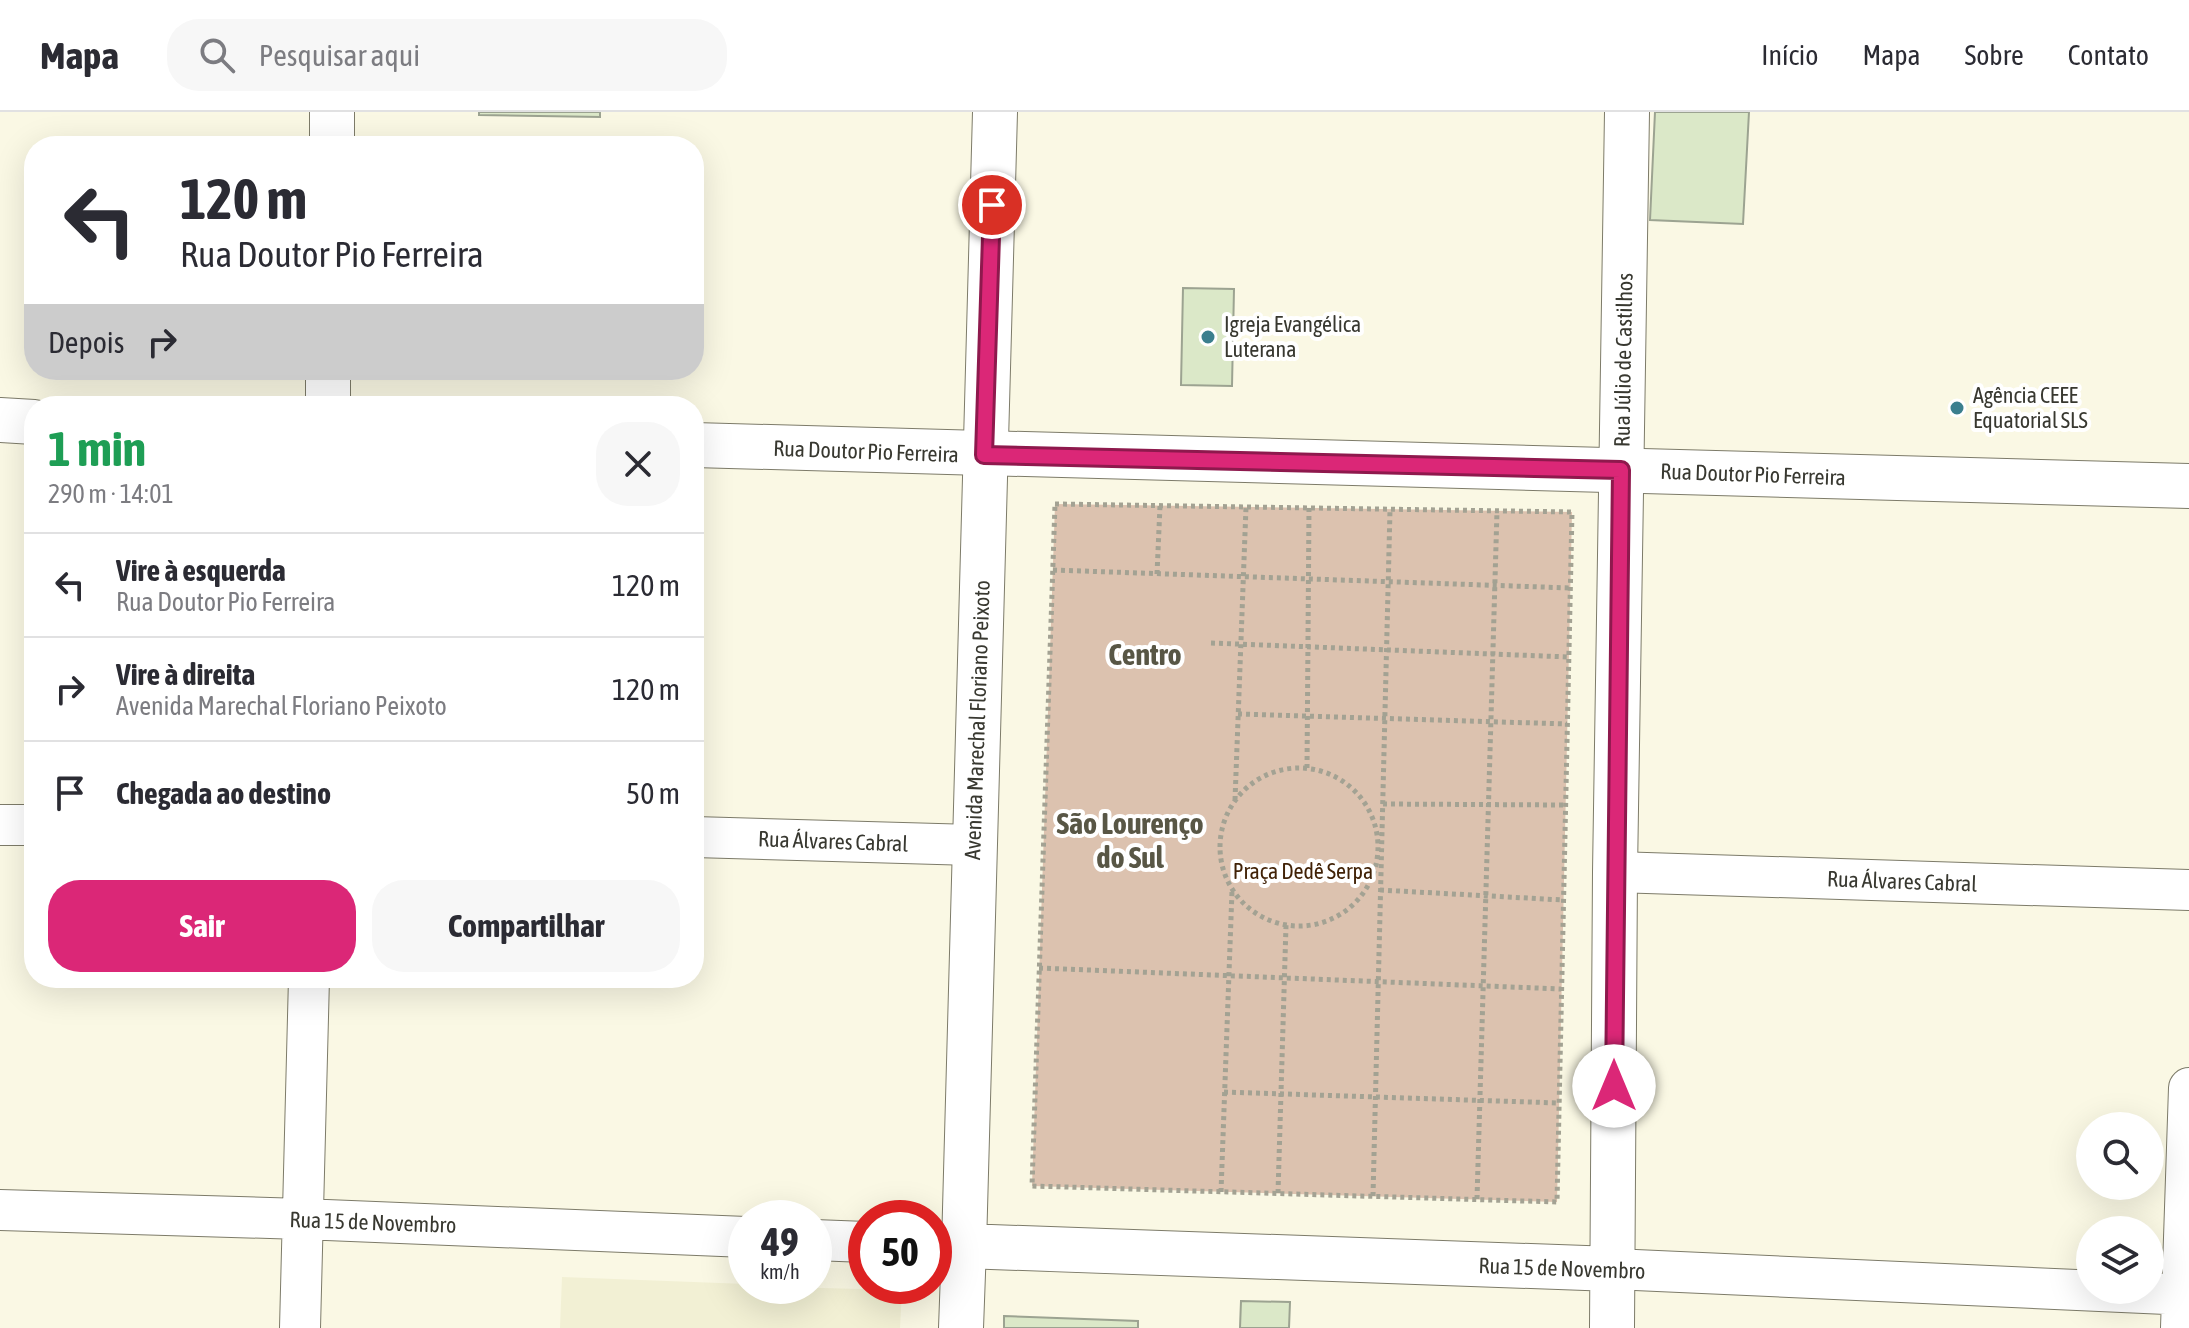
<!DOCTYPE html>
<html lang="pt">
<head>
<meta charset="utf-8">
<style>
  :root { --surface:#fff; --page:#f7f7f7; --text:#2b2b33; --muted:#7c7c81; --line:#e1e1e2; --accent:#db2777 }
  body { margin:0; font-family:"Asap Condensed",sans-serif; background:var(--page); color:var(--text); height:100vh; display:flex; flex-direction:column; font-size:30px; white-space:nowrap }
  * { box-sizing:border-box; margin:0 }
  p { font-size:26px; color:var(--muted) }
  .icon { flex:none; width:44px; height:44px; fill:none; stroke:currentColor; stroke-width:2; stroke-linecap:round; stroke-linejoin:round }
  .map { position:relative; flex:1; overflow:hidden }
  .drawer { position:absolute; left:24px; top:284px; width:680px; height:592px; display:flex; flex-direction:column; background:var(--surface); border-radius:32px; box-shadow:0 8px 32px #0002 }
  .drawer>* { flex:none }
  .top-card { position:absolute; left:24px; top:24px; width:680px; height:244px; border-radius:32px; box-shadow:0 8px 32px #0002; background:#fff; color:var(--text); overflow:hidden }
  .fabs { position:absolute; left:2076px; top:1000px; display:grid; gap:16px }
  .fabs a { display:grid; place-items:center; width:88px; height:88px; border-radius:50%; background:var(--surface); box-shadow:0 8px 32px #0002; font-size:40px }
  .speed { position:absolute; left:728px; top:1088px; display:flex; gap:16px; font-size:40px; font-weight:700; text-align:center }
  .speed>* { display:grid; place-content:center; width:104px; height:104px; border-radius:50%; background:var(--surface); box-shadow:0 8px 32px #0002; line-height:1 }
  .speed small { font-size:20px; font-weight:400 }
  .speed .limit { border:12px solid #d22; background:#fff; color:#111 }
  .pin { position:absolute; display:grid; place-items:center; width:68px; height:68px; color:#fff; margin:-34px; border:4px solid #fff; border-radius:50%; box-shadow:0 2px 8px #0007 }
  .me { position:absolute; width:88px; margin:-44px; rotate:0deg; stroke-linejoin:round; filter:drop-shadow(0 0 6px #0008) }
  .turn { display:flex; align-items:center; gap:28px; height:168px; padding:0 24px; font-size:36px }
  .turn .icon { width:104px; height:104px; stroke-width:2.5 }
  .turn b { display:block; font-size:56px; line-height:68px }
  .then { display:flex; align-items:center; height:76px; padding:0 24px; background:#0003; gap:16px; font-size:30px }
  .round { display:grid; place-items:center; flex:none; width:84px; height:84px; border-radius:32px; background:var(--page) }
  .summary { display:flex; align-items:center; justify-content:space-between; height:136px; padding:0 24px }
  h1 { font-size:48px; font-weight:700; line-height:60px; color:#1e9e55 }
  .primary-button { display:flex; gap:16px; margin-top:auto; padding:16px 24px }
  .primary-button a { flex:1; height:92px; border-radius:32px; background:var(--accent); color:#fff; font-size:32px; font-weight:700; line-height:92px; text-align:center }
  .primary-button a+a { background:var(--page); color:var(--text) }
  ul { padding:0; list-style:none }
  li { display:flex; align-items:center; gap:24px; height:104px; padding:0 24px; border-top:2px solid var(--line) }
  li div { flex:1 }
  li b { display:block; font-size:30px }
  li em { font-style:normal }
  header { display:flex; align-items:center; gap:48px; box-sizing:border-box; height:112px; padding:0 40px; background:var(--surface); border-bottom:2px solid var(--line) }
  header strong { font-size:38px }
  nav { display:flex; gap:44px; margin-inline-start:auto; font-size:28px }
  .search { width:560px; height:72px; background:var(--page); display:flex; align-items:center; gap:20px; box-sizing:border-box; padding:0 28px; border-radius:32px; color:var(--muted); font-size:30px }
  .map>svg:first-child { display:block }
  .built { fill:#f2f0d4 }
  .green { fill:#dcc2af }
  .building { fill:#dbe8c8; stroke:#9ca391; stroke-width:2 }
  .lines { fill:none; stroke-linecap:round; stroke-linejoin:round }
  .minor-casing { stroke:#7d7b69; stroke-width:42 }
  .tertiary-casing { stroke:#7d7b69; stroke-width:46 }
  .secondary-casing { stroke:#7d7b69; stroke-width:46 }
  .path { stroke:#a3a293; stroke-width:5; stroke-dasharray:4 4; stroke-linecap:butt }
  .minor { stroke:#fff; stroke-width:40 }
  .tertiary { stroke:#fff; stroke-width:44 }
  .secondary { stroke:#fff; stroke-width:44 }
  .route-casing { stroke:#8e194d; stroke-width:20 }
  .route { stroke:#db2777; stroke-width:14 }
  .poi-dot { fill:#3b7f8e; stroke:#fff; stroke-width:3 }
  .labels { text-anchor:middle; dominant-baseline:central; stroke-width:8; stroke-linejoin:round; paint-order:stroke }
  .poi-label { font-size:22px; fill:#383830; stroke:#fff; text-anchor:start }
  .street-label { font-size:22px; fill:#383830; stroke:#fff }
  .park-label { font-size:22px; fill:#412207; stroke:#fff }
  .district-label { font-size:30px; font-weight:bold; fill:#585645; stroke:#fff }
</style>
</head>
<body>
<header>
<strong>Mapa</strong>
<div class="search"><svg class="icon" aria-label="search" viewBox="0 0 24 24"><circle cx="10" cy="10" r="6"/><path d="M15 15l6 6"/></svg>Pesquisar aqui</div>
<nav><a>Início</a><a>Mapa</a><a>Sobre</a><a>Contato</a></nav>
</header>
<div class="map">
<svg width="2189" height="1216" viewBox="0 0 2189 1216">
  <rect width="100%" height="100%" fill="#faf8e4"/>
  <path class="built" d="M562,1165l184,7v2l156,4 -2,38h-340z"/>
  <path class="green" d="M1055,392l517,8 -15,690 -525,-16z"/>
  <path class="building" d="M479,0h121v5l-121,-2z
    M1655,0h94l-6,112 -93,-4z
    M1183,176l51,1 -2,97 -51,-1z
    M1241,1189l49,1 -1,26h-49z
    M1004,1204l134,5v7h-134z"/>
  <g class="lines">
    <defs>
      <path id="minor" d="M0,713h34
        M694,725l279,8
        M1615,760l574,18
        M0,1098l302,9 444,18
        M814,1128l52,2
        M934,1133l30,1
        M1613,1157l576,26
        M300,1216l9,-350
        M2181,1216l8,-240"/>
      <path id="tertiary" d="M332,34v-34
        M328,294v-36
        M0,308l34,2
        M694,333l1495,41
        M961,1216l3,-82"/>
      <path id="secondary" d="M995,0l-31,1134 649,23
        M1612,1216l3,-456 12,-760"/>
    </defs>
    <use href="#minor" class="minor-casing"/>
    <use href="#tertiary" class="tertiary-casing"/>
    <use href="#secondary" class="secondary-casing"/>
    <path class="path" d="M1055,392l517,8 -15,690 -525,-16z
      M1053,458l517,18
      M1157,462l3,-68
      M1211,531l358,14
      M1238,602l329,10
      M1220 735a79 79 0 1 1 158 0a79 79 0 1 1-158 0Z
      M1307,656l2,-260
      M1235,688l11,-293
      M1383,692l182,1
      M1380,778l183,10
      M1039,856l522,21
      M1224,980l335,11
      M1221,1080l11,-301
      M1278,1081l8,-268
      M1373,1084l17,-686
      M1477,1087l20,-688"/>
    <use href="#minor" class="minor"/>
    <use href="#tertiary" class="tertiary"/>
    <use href="#secondary" class="secondary"/>
  </g>
  <g class="lines">
    <defs>
      <path id="route" d="M992,93l-8,250 637,15 -7,616"/>
    </defs>
    <use href="#route" class="route-casing"/>
    <use href="#route" class="route"/>
  </g>
  <g class="poi-dot">
    <circle cx="1208" cy="225" r="8"/>
    <circle cx="1957" cy="296" r="8"/>
  </g>
  <g class="labels">
    <g class="poi-label">
      <text x="1224" y="212">Igreja Evangélica<tspan x="1224" dy="25">Luterana</tspan></text>
      <text x="1973" y="283">Agência CEEE<tspan x="1973" dy="25">Equatorial SLS</tspan></text>
    </g>
    <g class="street-label">
      <text transform="translate(1623 248) rotate(-89)">Rua Júlio de Castilhos</text>
      <text transform="translate(866 339) rotate(2)">Rua Doutor Pio Ferreira</text>
      <text transform="translate(1753 362) rotate(2)">Rua Doutor Pio Ferreira</text>
      <text transform="translate(977 608) rotate(-88)">Avenida Marechal Floriano Peixoto</text>
      <text transform="translate(833 729) rotate(2)">Rua Álvares Cabral</text>
      <text transform="translate(1902 769) rotate(2)">Rua Álvares Cabral</text>
      <text transform="translate(373 1110) rotate(2)">Rua 15 de Novembro</text>
      <text transform="translate(1562 1156) rotate(2)">Rua 15 de Novembro</text>
    </g>
    <g class="park-label">
      <text x="1303" y="759">Praça Dedê Serpa</text>
    </g>
    <g class="district-label">
      <text x="1145" y="542">Centro</text>
      <text x="1130" y="711">São Lourenço<tspan x="1130" dy="34">do Sul</tspan></text>
    </g>
  </g>
</svg>
<div class="fabs">
<a><svg class="icon" aria-label="search" viewBox="0 0 24 24"><circle cx="10" cy="10" r="6"/><path d="M15 15l6 6"/></svg></a>
<a><svg class="icon" aria-label="layers" viewBox="0 0 24 24"><path d="M12 4l9 5-9 5-9-5zM3 14l9 5 9-5"/></svg></a>
</div>
<div class="speed"><div>49<small>km/h</small></div><div class="limit">50</div></div>
<div class="pin" style="left:992px;top:93px;background:#d93025"><svg class="icon" aria-label="arrive" viewBox="0 0 24 24"><path d="M6 21V4h12l-3 4 3 4H6"/></svg></div>
<svg class="me" style="left:1614px;top:974px" viewBox="-20 -20 40 40"><circle r="19" fill="#fff"/><path d="M0-13L10 11 0 6-10 11z" fill="#db2777"/></svg>
<div class="top-card">
<div class="turn"><svg class="icon" aria-label="left" viewBox="0 0 24 24"><path d="M17 20v-9H6M10 6l-5 5 5 5"/></svg><div><b>120 m</b>Rua Doutor Pio Ferreira</div></div>
<div class="then">Depois<svg class="icon" aria-label="right" viewBox="0 0 24 24"><path d="M7 20v-9h11M14 6l5 5-5 5"/></svg></div>
</div>
<section class="drawer">
<div class="summary"><div><h1>1 min</h1><p>290 m · 14:01</p></div><a class="round"><svg class="icon" aria-label="close" viewBox="0 0 24 24"><path d="M6 6l12 12M18 6L6 18"/></svg></a></div>
<ul>
<li><svg class="icon" aria-label="left" viewBox="0 0 24 24"><path d="M17 20v-9H6M10 6l-5 5 5 5"/></svg><div><b>Vire à esquerda</b><p>Rua Doutor Pio Ferreira</p></div><em>120 m</em></li>
<li><svg class="icon" aria-label="right" viewBox="0 0 24 24"><path d="M7 20v-9h11M14 6l5 5-5 5"/></svg><div><b>Vire à direita</b><p>Avenida Marechal Floriano Peixoto</p></div><em>120 m</em></li>
<li><svg class="icon" aria-label="arrive" viewBox="0 0 24 24"><path d="M6 21V4h12l-3 4 3 4H6"/></svg><div><b>Chegada ao destino</b></div><em>50 m</em></li>
</ul>
<div class="primary-button"><a>Sair</a><a>Compartilhar</a></div>
</section>
</div>
</body>
</html>
